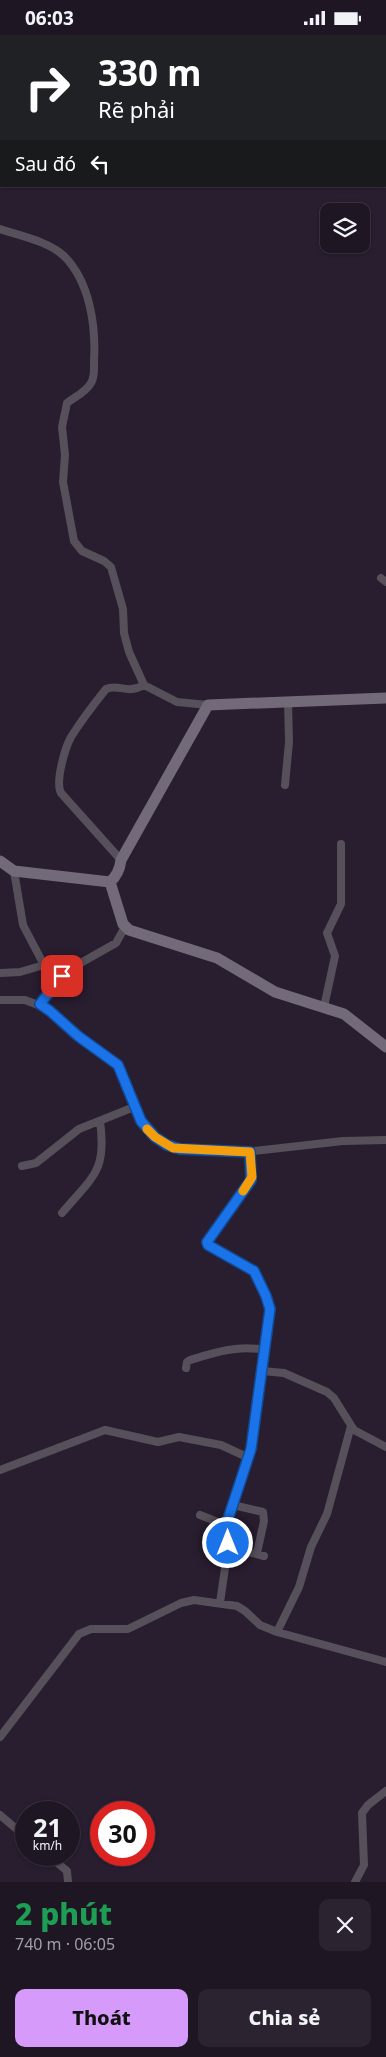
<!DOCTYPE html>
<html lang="vi">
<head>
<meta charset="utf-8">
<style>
  :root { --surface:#1f1624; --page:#2c2331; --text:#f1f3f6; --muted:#a19fa6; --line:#3c3541; --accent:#d69bfa }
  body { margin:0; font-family:"Noto Sans",sans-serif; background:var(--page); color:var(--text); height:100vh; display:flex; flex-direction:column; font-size:19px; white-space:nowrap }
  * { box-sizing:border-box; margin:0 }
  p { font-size:16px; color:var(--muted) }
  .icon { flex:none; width:28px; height:28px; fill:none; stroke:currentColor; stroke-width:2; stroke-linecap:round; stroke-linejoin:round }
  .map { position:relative; height:1847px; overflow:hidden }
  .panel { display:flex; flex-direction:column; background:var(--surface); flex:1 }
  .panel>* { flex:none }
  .guide { position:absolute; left:0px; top:0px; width:386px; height:152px; box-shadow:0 1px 4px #0004,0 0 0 1px var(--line); background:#202124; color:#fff; overflow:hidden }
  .controls { position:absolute; left:320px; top:168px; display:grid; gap:10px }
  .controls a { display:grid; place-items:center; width:50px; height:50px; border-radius:10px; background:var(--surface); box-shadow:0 1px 4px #0004,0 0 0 1px var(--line); font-size:25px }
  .speed { position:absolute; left:15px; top:1766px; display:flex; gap:10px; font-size:25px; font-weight:700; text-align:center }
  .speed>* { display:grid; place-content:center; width:65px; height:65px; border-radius:50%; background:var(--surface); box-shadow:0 1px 4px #0004,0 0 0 1px var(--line); line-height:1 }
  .speed small { font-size:12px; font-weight:400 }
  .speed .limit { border:8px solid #d22; background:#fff; color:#111 }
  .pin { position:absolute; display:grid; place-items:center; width:42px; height:42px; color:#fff; margin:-21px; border-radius:10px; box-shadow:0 2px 8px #0006 }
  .me { position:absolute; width:55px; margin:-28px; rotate:0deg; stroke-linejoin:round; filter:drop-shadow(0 0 4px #0008) }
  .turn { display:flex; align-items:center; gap:18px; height:105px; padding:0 15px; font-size:22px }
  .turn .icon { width:65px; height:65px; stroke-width:2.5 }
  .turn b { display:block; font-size:35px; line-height:42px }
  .then { display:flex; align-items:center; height:48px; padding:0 15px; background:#0003; gap:10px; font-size:19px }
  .round { display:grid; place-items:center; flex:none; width:52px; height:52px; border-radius:10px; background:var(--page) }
  .headline { display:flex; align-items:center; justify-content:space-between; height:85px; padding:0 15px }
  h1 { font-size:30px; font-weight:800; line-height:38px; color:#1e9e55 }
  .cta { display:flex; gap:10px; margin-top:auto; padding:10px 15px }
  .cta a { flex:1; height:58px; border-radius:10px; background:var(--accent); color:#111; font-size:20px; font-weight:800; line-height:58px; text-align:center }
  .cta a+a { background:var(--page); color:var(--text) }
  .status { display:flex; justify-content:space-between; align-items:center; height:35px; padding:0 25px; background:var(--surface); direction:ltr }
  .status svg { height:14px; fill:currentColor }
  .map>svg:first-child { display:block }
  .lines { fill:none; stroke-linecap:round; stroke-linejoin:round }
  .street { stroke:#56505a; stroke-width:8 }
  .secondary { stroke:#726979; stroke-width:11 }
  .highway { stroke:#9d8ea6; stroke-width:15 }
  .route-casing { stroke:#114b97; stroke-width:12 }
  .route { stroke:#1a73e8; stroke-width:9 }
  .slow { stroke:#f59e0b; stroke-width:9 }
</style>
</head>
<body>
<div class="status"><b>06:03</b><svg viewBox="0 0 49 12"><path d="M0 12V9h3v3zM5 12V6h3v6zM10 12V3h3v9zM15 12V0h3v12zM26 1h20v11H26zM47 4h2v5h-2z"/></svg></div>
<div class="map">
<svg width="386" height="1847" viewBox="0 0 386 1847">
  <rect width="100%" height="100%" fill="#291d30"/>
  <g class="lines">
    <path class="street" d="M88,1l1,-1
      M0,194c20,7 48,12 64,27 26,26 32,70 30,105 0,7 1,16 -3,22 -5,9 -16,14 -24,20l-5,24 3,28 -2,27 11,59 8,10 22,10 7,6 12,42 1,24 5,19 15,33 33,17 31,3
      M381,543l5,4
      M285,750l4,-43 -1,-40
      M121,825l-60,-67c-6,-11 4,-45 10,-56 10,-16 23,-33 35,-48 13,-6 20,6 38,-4
      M14,836l9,54 21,40 14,16
      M1,938l19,-1 24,-7
      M0,965h25l21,8 32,28 37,26 6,7 20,52 14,16 18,11 73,4 97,-11 43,-1
      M39,969l19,-23 12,-12 46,-26 9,-16
      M324,972l11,-51 -8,-23 14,-29v-60
      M22,1131l14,-3 43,-34 55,-22
      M62,1178c31,-37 45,-41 38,-92
      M186,1333l1,-6 3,-2c26,-8 48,-15 75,-10
      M262,1336l22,2 43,19 7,6 20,32 32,17
      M0,1435l105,-40 53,12 21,-5 42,8 28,13
      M233,1470l30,7 1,9 -7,32
      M200,1480l28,11
      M228,1512l36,9
      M220,1568l8,-56v-25l23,-73 19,-140 -4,-13 -12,-25 -46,-26 -1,-3 44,-62 -1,-28
      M277,1597l22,-45 12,-40 16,-33 24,-88
      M0,1702l79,-103 12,-5h37l53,-26 13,-3 43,6 8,5 15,14 17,7 109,30
      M0,1780l26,22
      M48,1820l19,16 1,11
      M355,1847l9,-17 -2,-52 6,-8 18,-14"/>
    <path class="secondary" d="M0,826l14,10 96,11c6,-5 10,-14 11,-22l87,-155 178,-7
      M110,847l13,42 6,6 88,28 58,34 69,22 42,33"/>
    <path class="highway" d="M334,0l2,1
      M385,33h1"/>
  </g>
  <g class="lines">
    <defs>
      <path id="route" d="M62,941l-22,28 10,7 28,25 40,29 23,56 14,16 12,8 13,4 70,3 1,28 -44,62 1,3 46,26 12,25 4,13 -19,140 -23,70v24"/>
    </defs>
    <use href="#route" class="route-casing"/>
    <use href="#route" class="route"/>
    <path class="slow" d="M147,1094l8,8 18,11 77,4 2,25 -9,14"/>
  </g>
</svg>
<div class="controls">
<a><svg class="icon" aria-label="layers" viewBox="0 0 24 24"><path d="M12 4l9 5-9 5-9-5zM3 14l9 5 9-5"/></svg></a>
</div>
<div class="speed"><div>21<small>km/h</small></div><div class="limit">30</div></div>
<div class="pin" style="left:62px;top:941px;background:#d93025"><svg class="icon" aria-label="arrive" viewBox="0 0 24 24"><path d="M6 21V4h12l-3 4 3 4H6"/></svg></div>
<svg class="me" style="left:228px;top:1508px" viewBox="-20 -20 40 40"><circle r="17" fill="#1a73e8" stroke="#fff" stroke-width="3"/><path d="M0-11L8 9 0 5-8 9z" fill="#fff"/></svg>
<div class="guide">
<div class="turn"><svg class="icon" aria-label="right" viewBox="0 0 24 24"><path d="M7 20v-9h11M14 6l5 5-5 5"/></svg><div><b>330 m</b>Rẽ phải</div></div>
<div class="then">Sau đó<svg class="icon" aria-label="left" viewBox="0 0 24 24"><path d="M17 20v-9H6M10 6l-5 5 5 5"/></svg></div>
</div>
</div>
<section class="panel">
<div class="headline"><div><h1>2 phút</h1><p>740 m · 06:05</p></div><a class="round"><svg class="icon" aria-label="close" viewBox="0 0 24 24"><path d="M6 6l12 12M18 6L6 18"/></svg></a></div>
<div class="cta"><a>Thoát</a><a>Chia sẻ</a></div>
</section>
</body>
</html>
